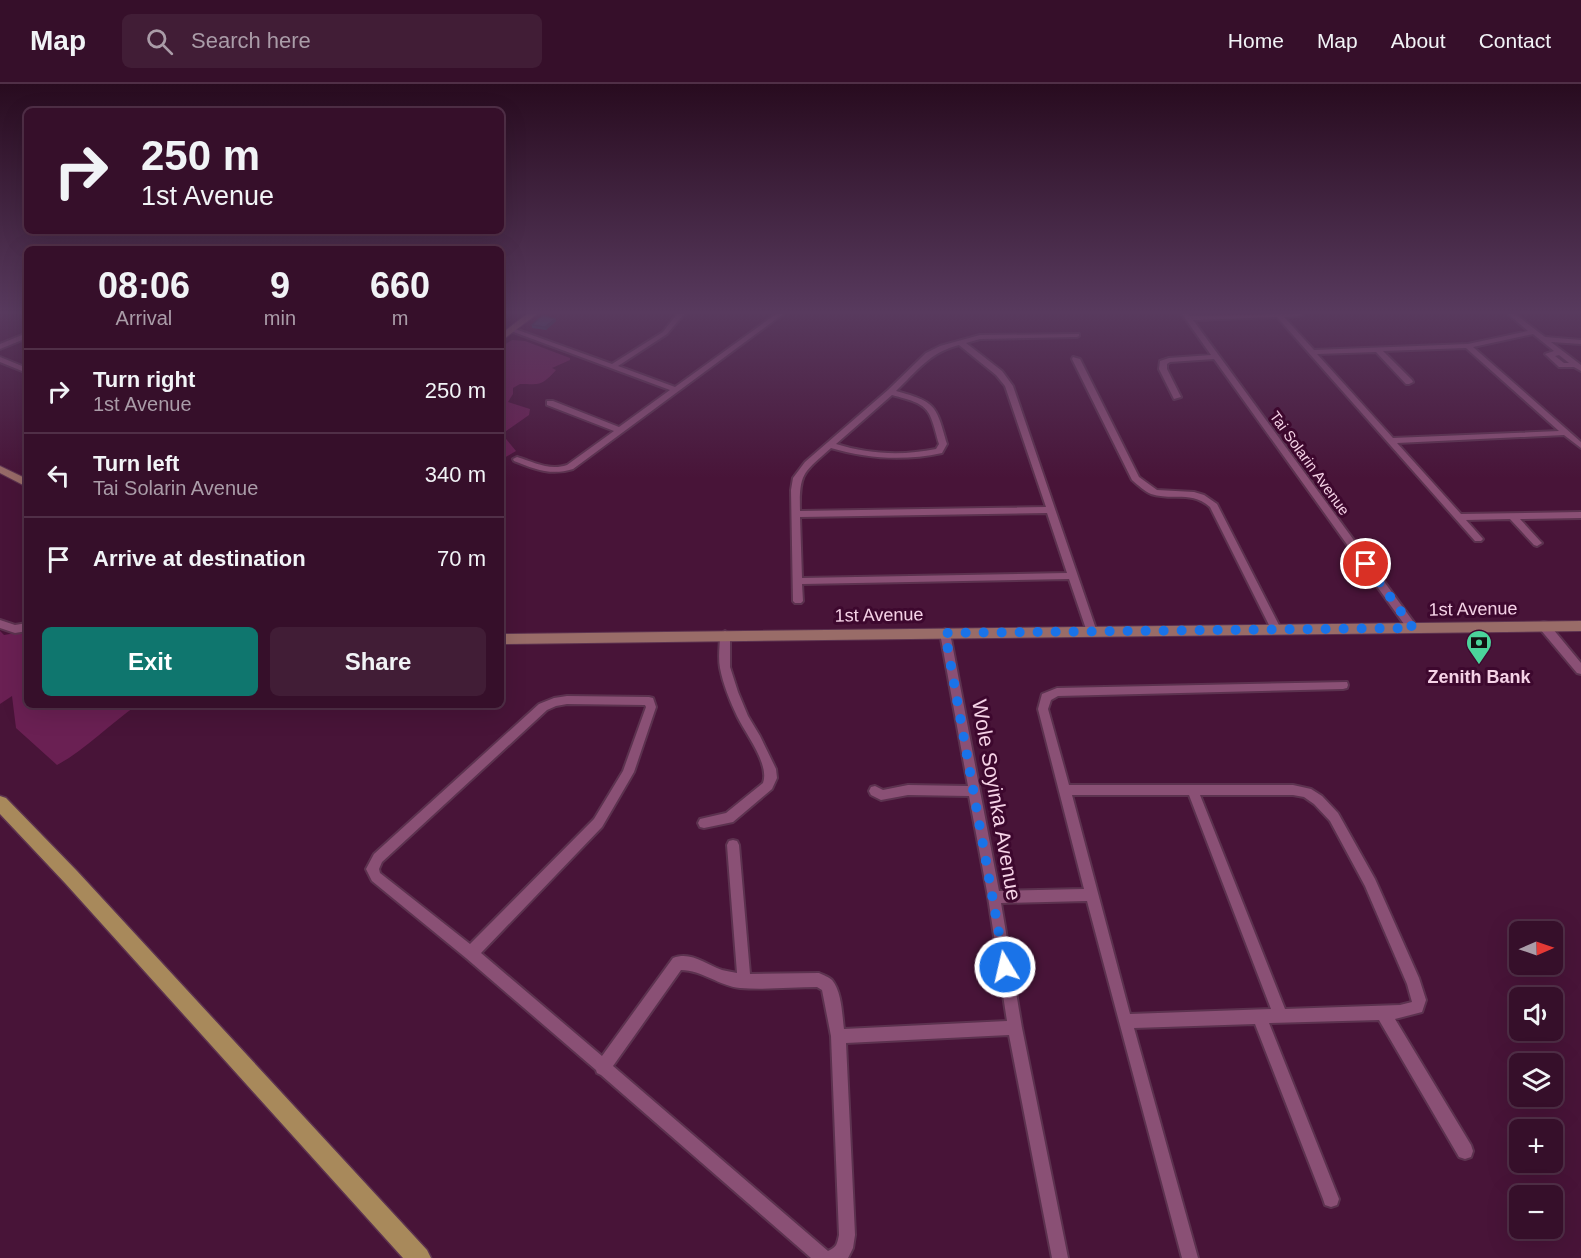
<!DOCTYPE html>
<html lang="en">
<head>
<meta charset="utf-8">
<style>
  :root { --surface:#360f2a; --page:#411d36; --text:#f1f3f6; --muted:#aa9ca8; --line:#502f47; --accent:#0f766e }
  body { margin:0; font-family:Arial,sans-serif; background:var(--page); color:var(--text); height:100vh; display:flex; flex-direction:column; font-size:22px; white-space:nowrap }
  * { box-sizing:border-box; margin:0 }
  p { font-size:20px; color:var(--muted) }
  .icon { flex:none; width:33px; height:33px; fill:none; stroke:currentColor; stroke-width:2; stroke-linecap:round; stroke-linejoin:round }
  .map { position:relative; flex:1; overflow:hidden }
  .panel { position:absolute; left:24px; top:162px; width:480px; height:462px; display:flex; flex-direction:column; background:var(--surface); border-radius:9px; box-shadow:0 6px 24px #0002,0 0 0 2px var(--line) }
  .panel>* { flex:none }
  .banner { position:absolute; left:24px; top:24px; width:480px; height:126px; border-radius:9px; box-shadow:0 6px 24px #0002,0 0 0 2px var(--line); background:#360f2a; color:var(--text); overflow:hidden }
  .needle { width:39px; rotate:88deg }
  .buttons { position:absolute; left:1509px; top:837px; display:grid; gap:12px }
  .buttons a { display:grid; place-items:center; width:54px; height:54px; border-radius:9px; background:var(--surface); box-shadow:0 6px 24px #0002,0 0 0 2px var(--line); font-size:30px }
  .pin { position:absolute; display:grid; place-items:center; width:51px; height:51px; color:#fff; margin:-26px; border:3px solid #fff; border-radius:50%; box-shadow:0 2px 6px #0007 }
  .me { position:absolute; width:66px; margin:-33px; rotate:351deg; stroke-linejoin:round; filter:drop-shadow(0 0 4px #0008) }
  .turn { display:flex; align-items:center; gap:21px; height:126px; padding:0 18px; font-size:27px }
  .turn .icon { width:78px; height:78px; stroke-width:2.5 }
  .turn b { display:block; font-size:42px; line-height:51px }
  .eta { display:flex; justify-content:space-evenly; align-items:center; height:102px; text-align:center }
  .eta b { font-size:36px; font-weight:800; line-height:42px }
  .cta { display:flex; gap:12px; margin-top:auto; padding:12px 18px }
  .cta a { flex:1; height:69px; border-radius:9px; background:var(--accent); color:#fff; font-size:24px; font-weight:800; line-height:69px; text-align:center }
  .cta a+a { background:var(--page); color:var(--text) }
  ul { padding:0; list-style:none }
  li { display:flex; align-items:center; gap:18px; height:84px; padding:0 18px; border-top:2px solid var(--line) }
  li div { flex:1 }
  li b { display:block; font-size:22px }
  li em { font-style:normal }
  header { display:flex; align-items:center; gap:36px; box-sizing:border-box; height:84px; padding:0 30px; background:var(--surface); border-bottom:2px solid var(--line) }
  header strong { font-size:28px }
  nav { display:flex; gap:33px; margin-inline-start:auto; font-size:21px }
  .search { width:420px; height:54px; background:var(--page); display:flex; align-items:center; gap:15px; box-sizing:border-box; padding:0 21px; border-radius:9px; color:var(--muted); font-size:22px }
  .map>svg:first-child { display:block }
  .green { fill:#6a2053 }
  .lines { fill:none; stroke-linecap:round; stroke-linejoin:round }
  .street-casing { stroke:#5c324f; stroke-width:4 }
  .secondary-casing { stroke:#5c324f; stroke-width:2 }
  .primary-casing { stroke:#5c324f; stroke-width:3 }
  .street { fill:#8a5075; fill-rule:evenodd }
  .secondary { fill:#996c68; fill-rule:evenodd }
  .primary { fill:#a8895b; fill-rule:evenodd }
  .wall { fill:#165365 }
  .shaded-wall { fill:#124453 }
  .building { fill:#196176; stroke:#124453; stroke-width:1.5 }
  .route { stroke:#1a73e8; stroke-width:10; stroke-dasharray:0 18 }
  .labels { text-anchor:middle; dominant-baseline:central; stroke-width:6; stroke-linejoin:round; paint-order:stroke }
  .far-street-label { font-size:15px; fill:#f5d2e6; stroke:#3d082e }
  .street-label { font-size:18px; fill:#f5d2e6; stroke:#3d082e }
  .poi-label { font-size:18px; font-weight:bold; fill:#f5d2e6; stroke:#3d082e }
  .near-street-label { font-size:21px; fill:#f5d2e6; stroke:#3d082e }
</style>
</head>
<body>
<header>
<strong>Map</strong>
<div class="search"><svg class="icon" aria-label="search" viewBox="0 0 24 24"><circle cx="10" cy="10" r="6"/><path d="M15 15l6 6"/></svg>Search here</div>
<nav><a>Home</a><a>Map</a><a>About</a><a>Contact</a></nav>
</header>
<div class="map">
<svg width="1581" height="1174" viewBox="0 0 1581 1174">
  <rect width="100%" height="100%" fill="#481438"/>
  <path class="green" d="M512,256l13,1 45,17v2l-18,8 4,2c-15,17 -17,14 -36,14l-7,4v6l-5,8 22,7 -1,6 -27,19 14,17 -12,7 -3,5v-116z
    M0,547l4,4 23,-4v74h110c-27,19 -52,45 -80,60l-41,-37 -4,-32 -12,8z"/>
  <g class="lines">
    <defs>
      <path id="street" d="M677,230h7l-17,20 -49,32 57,21 101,-73h7l-210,155c-22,7 -39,0 -59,-8l-1,-2 4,-2c17,5 32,14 50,8l47,-34 -67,-26v-4h6l66,26 51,-37 -159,-59v-2h4l97,35 51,-32z
        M1182,230h6l2,2 112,-2 -3,2 -15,1 30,33 154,-6 60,-13 -20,-17h7l30,23 36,3v4l-30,-2 30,23v6l-7,-4h-15l-14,-13 9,-3 -21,-17 -60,13 108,95v6l-17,-13 -167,8 64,71 120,-2v6l-61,1 20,22 2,2 -5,3 -3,-1 -24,-26 -44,1 17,19 -2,2h-6l-198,-224 -84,3 225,308 -5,4 -4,-1 -195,-272 -44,3 -3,2v5l14,28 -7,2 -15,-30 1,-8 9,-3 42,-3zM1466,264l93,83 -166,7 -76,-84 59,-2 30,32h3l4,-2 -1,-2 -29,-29zM1559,271l10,8h-5l-9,-7z
        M27,249v5l-27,11v-5z
        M1079,250v2l-2,1 -97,2 -14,4 36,28 11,15 84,246 -1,3h-8l-1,-3 -18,-53 -267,5 1,17 -2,2h-6l-2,-2 -2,-111 2,-12 12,-16 83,-72 38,-37 14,-7 40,-11zM959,261l37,30 9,11 41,121 -246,4c-1,-38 3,-38 31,-63 37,11 74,13 111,5l5,-9c-11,-39 -11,-42 -51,-53 21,-20 34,-39 63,-46zM892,311c38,10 37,12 47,49l-3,5c-34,7 -68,5 -100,-5zM1047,429l20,60 -265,5 -2,-61z
        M0,273l27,11v5l-27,-11z
        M1073,273l7,2 59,118 18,13 37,2 10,3 13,9 64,125 -1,3 -4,1 -5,-4 -61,-122c-19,-17 -37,-6 -59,-13 -7,-3 -13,-9 -19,-14l-60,-121z
        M0,536l15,5 12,-2v8l-12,2 -15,-5z
        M1544,538l4,1 33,40v11l-4,-1 -37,-44 -1,-3 1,-3z
        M945,545l5,4 49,258 85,-2 -46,-180 4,-15 15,-6 290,-6 1,3 -1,3 -4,1 -285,7 -7,4 -3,9 21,76h224l18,4 11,7 16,17 37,66 44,99 7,22 -4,12 -27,7 76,126 2,6 -2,6 -6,2 -6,-2 -80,-137 -110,3 70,176 -2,6 -6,2 -6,-2 -2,-6 -68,-175 -121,4 64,230h-16l-95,-357 -86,2 21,125 46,230h-16l-43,-223 -163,8 9,192 -2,13 -5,10h-37l-210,-183 -4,-2 -1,-3 -130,-112 -94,-77 -6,-12 8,-15 165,-150 15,-6 13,-2 82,1 4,1 3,9 -22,65 -32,55 -121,126 121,103 71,-98c18,-7 32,6 49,12 4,1 10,2 15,3l-10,-128 2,-4 4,-1 4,1 2,4 11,129 69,-1c4,2 10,4 13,7 10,12 10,35 12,49l163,-8 -19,-124 -19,-101 -61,-1 -27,5 -10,-5 -2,-4 2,-4 4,-1 8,4 25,-5 60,1 -28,-153zM567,620l78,1 1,2 -23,64 -29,48 -124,125 -90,-71 -1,-4 3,-7 165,-152 9,-4zM1072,711h117l82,214 -141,5zM1200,711h93l11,2 10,7 16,17 35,65 42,98 5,18 -12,3 -115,4zM681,886c21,0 38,16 59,18 25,2 53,-1 77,-1l5,3 9,46 8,199c-2,9 -2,12 -11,16l-215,-185z
        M725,547l5,4v32l8,25 10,24 12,20 16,33 1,9 -5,11 -39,33 -29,6 -4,-1 -2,-4 2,-4 26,-6 37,-30c7,-19 -18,-50 -26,-67 -7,-15 -14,-32 -17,-48 -2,-11 0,-23 0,-33z"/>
      <path id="secondary" d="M527,230h10l-36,27v-7z
        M0,382l27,13v8l-27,-14z
        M1581,537v10l-1080,13v-10z"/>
      <path id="primary" d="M0,712l6,2 71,73 350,379 4,8h-28l-338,-375 -65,-69z"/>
    </defs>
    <use href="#street" class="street-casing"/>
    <use href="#secondary" class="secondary-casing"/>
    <use href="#primary" class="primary-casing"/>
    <use href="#street" class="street"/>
    <use href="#secondary" class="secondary"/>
    <use href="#primary" class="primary"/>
  </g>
  <path class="wall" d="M555,235l1,2 -10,9 -14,-2v-3z"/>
  <path class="shaded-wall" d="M555,235l1,2 -10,9 -1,-3z"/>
  <path class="building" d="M543,231l12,4 -10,8 -13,-2z"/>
  <linearGradient id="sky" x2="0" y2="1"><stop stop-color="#280b1f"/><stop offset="0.58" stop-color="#583a5e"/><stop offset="1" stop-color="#583a5e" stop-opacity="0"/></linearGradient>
  <rect width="1581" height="394" fill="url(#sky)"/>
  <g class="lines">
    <path class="route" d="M1005,883l-60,-334 468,-5 -47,-64"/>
  </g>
  <defs>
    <symbol id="bank-pin" viewBox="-11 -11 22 30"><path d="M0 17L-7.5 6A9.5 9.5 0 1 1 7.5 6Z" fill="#4bd49b" stroke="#3d082e"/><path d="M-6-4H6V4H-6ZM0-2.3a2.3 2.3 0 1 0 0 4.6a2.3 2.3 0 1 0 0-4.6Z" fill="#111"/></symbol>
  </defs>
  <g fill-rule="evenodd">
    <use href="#bank-pin" x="1464" y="544" width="30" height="40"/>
  </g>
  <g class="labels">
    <g class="far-street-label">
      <text transform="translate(1310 379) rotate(54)">Tai Solarin Avenue</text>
    </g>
    <g class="street-label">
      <text transform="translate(1473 525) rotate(-1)">1st Avenue</text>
      <text transform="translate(879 531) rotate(-1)">1st Avenue</text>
    </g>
    <g class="poi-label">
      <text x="1479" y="593">Zenith Bank</text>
    </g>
    <g class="near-street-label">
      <text transform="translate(997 716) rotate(80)">Wole Soyinka Avenue</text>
    </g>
  </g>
</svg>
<div class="buttons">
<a><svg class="needle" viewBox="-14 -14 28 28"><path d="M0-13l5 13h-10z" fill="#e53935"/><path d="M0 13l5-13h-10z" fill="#aa9ca8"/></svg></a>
<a><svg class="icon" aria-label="sound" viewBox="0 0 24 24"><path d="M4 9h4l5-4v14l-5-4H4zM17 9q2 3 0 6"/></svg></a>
<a><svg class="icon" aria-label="layers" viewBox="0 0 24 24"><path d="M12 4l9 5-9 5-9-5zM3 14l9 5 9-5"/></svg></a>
<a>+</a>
<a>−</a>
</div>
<div class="pin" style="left:1366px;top:480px;background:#d93025"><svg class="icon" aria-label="arrive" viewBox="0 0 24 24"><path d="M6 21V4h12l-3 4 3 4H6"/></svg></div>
<svg class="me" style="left:1005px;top:883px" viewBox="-20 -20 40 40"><circle r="17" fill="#1a73e8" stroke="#fff" stroke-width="3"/><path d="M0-11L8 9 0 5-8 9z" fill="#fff"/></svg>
<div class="banner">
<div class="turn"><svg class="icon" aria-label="right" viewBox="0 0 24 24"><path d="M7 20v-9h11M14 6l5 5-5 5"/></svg><div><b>250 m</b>1st Avenue</div></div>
</div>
<section class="panel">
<div class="eta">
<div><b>08:06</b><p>Arrival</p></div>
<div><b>9</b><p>min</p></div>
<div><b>660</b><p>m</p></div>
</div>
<ul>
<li><svg class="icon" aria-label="right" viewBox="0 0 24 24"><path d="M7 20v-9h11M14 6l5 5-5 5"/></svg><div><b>Turn right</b><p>1st Avenue</p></div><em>250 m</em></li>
<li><svg class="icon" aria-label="left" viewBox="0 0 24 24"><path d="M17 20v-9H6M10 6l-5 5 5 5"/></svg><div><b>Turn left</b><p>Tai Solarin Avenue</p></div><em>340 m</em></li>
<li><svg class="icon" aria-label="arrive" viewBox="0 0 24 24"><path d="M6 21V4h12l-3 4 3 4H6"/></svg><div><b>Arrive at destination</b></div><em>70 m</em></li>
</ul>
<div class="cta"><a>Exit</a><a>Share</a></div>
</section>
</div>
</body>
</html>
